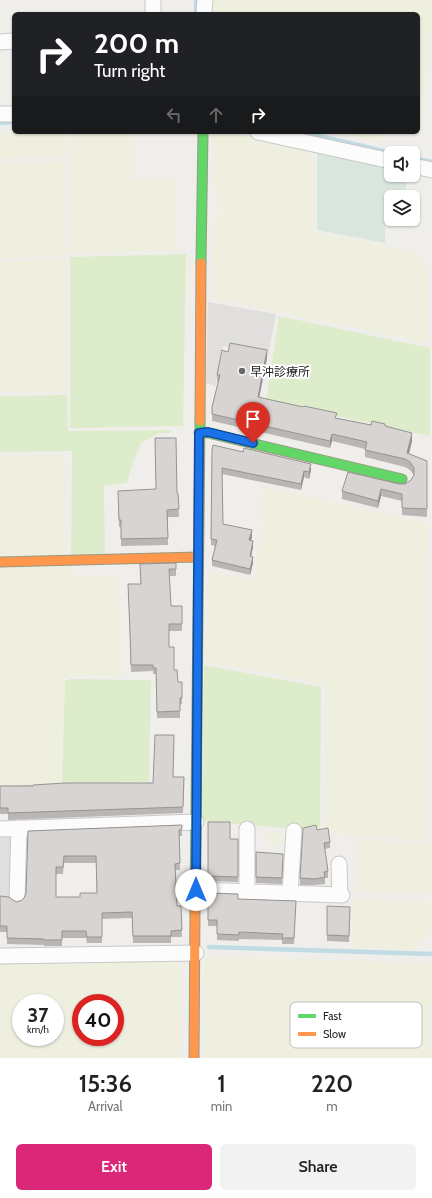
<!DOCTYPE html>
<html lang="en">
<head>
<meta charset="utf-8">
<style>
  :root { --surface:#fff; --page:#f2f2f2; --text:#222; --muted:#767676; --accent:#db2777 }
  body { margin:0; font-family:Cabin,"Noto Sans JP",sans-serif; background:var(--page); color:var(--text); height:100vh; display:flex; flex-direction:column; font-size:15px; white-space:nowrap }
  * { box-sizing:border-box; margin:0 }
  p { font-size:13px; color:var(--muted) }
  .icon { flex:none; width:22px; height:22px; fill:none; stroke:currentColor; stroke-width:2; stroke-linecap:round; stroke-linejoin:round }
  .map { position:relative; height:1058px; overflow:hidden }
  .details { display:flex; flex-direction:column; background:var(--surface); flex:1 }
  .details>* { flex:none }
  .guide { position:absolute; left:12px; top:12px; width:408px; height:122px; border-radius:6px; box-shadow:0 1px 3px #0004; background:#202124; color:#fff; overflow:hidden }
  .buttons { position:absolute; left:384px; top:146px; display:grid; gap:8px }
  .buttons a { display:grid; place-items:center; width:36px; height:36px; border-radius:6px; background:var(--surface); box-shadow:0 1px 3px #0004; font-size:20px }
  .speed { position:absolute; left:12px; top:994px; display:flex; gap:8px; font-size:20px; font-weight:700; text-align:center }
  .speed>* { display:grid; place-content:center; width:52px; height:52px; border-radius:50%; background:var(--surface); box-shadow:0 1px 3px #0004; line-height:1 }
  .speed small { font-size:10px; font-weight:400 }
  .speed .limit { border:6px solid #d22; background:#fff; color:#111 }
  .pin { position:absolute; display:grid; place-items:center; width:34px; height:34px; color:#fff; margin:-41px -17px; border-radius:50% 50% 50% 0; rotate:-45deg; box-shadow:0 0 4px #0007 }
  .pin .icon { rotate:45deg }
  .me { position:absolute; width:44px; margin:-22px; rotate:0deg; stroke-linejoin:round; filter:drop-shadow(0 0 3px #0008) }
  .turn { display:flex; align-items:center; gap:14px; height:84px; padding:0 16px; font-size:18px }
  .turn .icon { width:52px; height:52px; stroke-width:2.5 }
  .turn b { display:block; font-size:28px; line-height:34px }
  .lanes { display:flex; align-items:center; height:38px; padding:0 16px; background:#0003; justify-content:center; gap:20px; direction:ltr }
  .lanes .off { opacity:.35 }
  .eta { display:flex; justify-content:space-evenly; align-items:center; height:68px; text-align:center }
  .eta b { font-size:24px; font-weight:600; line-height:28px }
  .action { display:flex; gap:8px; margin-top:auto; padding:8px 16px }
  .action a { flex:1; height:46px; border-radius:6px; background:var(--accent); color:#fff; font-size:16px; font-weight:600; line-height:46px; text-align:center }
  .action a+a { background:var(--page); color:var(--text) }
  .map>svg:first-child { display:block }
  .farmland { fill:#efefdf; fill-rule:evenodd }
  .grass { fill:#ddeccb }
  .wetland { fill:#d9e6de }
  .parking { fill:#e0dfde }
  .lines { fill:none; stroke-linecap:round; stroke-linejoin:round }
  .stream { stroke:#bfdbe3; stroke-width:4.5 }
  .street-casing { stroke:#c9c8c7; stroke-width:17 }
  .fast-casing { stroke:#999a82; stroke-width:11 }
  .slow-casing { stroke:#999a82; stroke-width:11 }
  .street { stroke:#fdfcfc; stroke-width:15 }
  .fast { stroke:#63d668; stroke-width:9 }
  .slow { stroke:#ff974d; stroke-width:9 }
  .wall { fill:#b9b6b5; fill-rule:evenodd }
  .shaded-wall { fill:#969493 }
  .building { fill:#d7d4d2; stroke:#969493; fill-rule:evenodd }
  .route-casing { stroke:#114b97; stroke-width:10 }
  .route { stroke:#1a73e8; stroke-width:7 }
  .poi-dot { fill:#6a6968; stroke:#fff; stroke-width:1.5 }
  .labels { text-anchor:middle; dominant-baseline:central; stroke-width:4; stroke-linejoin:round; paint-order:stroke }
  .poi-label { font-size:12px; fill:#222; stroke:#fff; text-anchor:start }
  .key { fill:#fff; stroke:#bdbdbd; stroke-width:1 }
  .key-label { font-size:11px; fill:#222 }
</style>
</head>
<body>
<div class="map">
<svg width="432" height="1058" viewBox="0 0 432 1058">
  <rect width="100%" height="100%" fill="#f0eeeb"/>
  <path class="farmland" d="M211,0h221v33l-2,1 -7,83 -5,-1v-102h-207z
    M0,132h68v25l-68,2z
    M71,132h60v48l47,-1v72l-108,2z
    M221,132h9l82,19v81l107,20 9,15v76l-217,-45 2,-79 6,-4h3l-1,-8 -9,-24 -1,-46z
    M336,132h48l-2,12z
    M67,161l-1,95 -66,2v-96z
    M66,260v131h-66v-130z
    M65,455v101l-65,1v-101z
    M263,486l165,38 1,311 -2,4 -5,2 -99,-8 2,-149 -120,-22 3,-91 45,9 10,-57 -5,-7z
    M70,565l7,12h44l-4,22 4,17 2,60h-55l-5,3 -3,106 -60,2v-221z
    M267,832l22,2v11l-22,-1z
    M355,838l77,7 -2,49h-20l-55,-2z
    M352,899l75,2 3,3 2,3 -3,31 -8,2 -4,4 -1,6 -64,-2z
    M212,956l219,7v95h-227l1,-95 2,-6z
    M81,960h96l4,6 -1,92h-180v-97h60v4h20zM21,1003h34v34h-34zM81,1003h34v34h-34z"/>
  <path class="grass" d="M186,254l-3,172 -113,2v-171z
    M279,316l151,32v88l-164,-35z
    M67,395l1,36 104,-1 -2,3h-10l-19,10 -8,20 -6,20 -23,3 1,69 -34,1 1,-105 -72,1v-56z
    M204,665l117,22 -1,144 -119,-10z
    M70,679l81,1 -2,102 -87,3 3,-104z"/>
  <path class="wetland" d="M317,151l74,16v8h16l-1,13 -2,8 -19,-1v48l-68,-13z"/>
  <path class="parking" d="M208,302l68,12 -8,42 -45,-10 -8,40 -9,-3z
    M9,831l5,6 -2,64h-12v-69z"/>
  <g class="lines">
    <path class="stream" d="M196,14v-14
      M0,123l14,-1
      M302,132l90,21
      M413,158l19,4
      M209,947l223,7"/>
    <defs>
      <path id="street" d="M153,14v-14
        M204,14l1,-14
        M0,42l14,-1
        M0,114h14
        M258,132l133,29
        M413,166l19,4
        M0,829l196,-7
        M339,864l1,31
        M196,890l146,5
        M247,892v-63
        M290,893l4,-62
        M17,899l2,-71
        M0,956l196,-3"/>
      <path id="fast" d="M201,263l2,-131
        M199,433h9l194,46
        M195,908l5,-487"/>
      <path id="slow" d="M200,421l1,-158
        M0,562l198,-5
        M194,1058l1,-150"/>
    </defs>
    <use href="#street" class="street-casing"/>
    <use href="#fast" class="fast-casing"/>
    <use href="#slow" class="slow-casing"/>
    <use href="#street" class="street"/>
    <use href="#fast" class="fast"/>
    <use href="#slow" class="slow"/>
  </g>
  <path class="wall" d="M228,352l39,6 -8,39 78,21 34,7 14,1 27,15 -3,13 18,7v56l-25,-2v-14l-21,-5 -3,12 -36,-9v-8l57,-7h6l6,-4 3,-5 -4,-5 -5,-3 -40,-10v-8l-33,-8 -2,7 -118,-27v-14l6,-25h-1v-7z
    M212,450l99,20 -2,9 -5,-2 -3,13 -79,-16 1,50 29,13 -1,3 2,7 -2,9 2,7 -3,12 -38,-9v-6l3,-14 -4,-1z
    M178,493l1,24h-11v28l-47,1v-19h-2l-1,-29z
    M140,564l36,5v7h-7l2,30h11v25h-13v16l5,23 4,12h4v22l-2,1v13h-23l-1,-44h-3v-3l-22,1 -1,-34 -2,-54h13z
    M173,777h11l-1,36 -175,7v-6h-8v-28l153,-3z
    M208,822l22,17h8v43l-30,-1z
    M182,825v11h-3l1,34h-5l2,36h4l1,31h-11v6h-38l-1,-25 -30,1v24h-15l-1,-5h-24v8h-18v-1l-37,-1v-12h-7v-36l17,6 5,-2 2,-2 2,-5 2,-62zM64,863h32l1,30 -17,4h-24v-23h7z
    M317,830l13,12v6l-5,1 3,22v7h-3v6l-10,1h-15v-7z
    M256,852l27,8 -1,24 -26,-1z
    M208,893l30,6 58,2 -2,43h-12v-4l-43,-1v2l-22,-1v-14h-9z
    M327,906l23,1 -1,35 -22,-1z"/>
  <path class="shaded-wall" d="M267,350v8l-9,46v-7z
    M412,433v8l-5,20v-8z
    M332,434v7l-2,7v-7z
    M311,464v6l-2,9v-7z
    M304,471v6l-3,13v-6z
    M381,489v7l-3,12v-7z
    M252,530v7l-3,9v-6z
    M253,541v6l-3,15v-6z
    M253,557v6l-3,12v-6z"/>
  <path class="building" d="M230,343l37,7 -9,47 45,10 1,-1 33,7 -2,5 36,7 1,-4 13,3v2l27,7 -5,20 20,8v48l-25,-1v-14l-21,-5 -3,12 -36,-10 6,-19 51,12h6l6,-4 3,-5v-7l-4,-6 -5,-3 -40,-9 2,-8 -35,-8 -2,7 -118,-27v-7l8,-32h-3l5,-25 6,2z
    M155,438h21l1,55h1l1,16 -12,1 1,28 -47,1v-19h-2l-1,-29 38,-2z
    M213,445l30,7 1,-4 67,16 -2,8 -5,-1 -3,13 -79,-16 1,56 29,6 -3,10 4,1 -3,15 3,1 -3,12 -38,-9 5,-20 -6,-1 1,-89z
    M176,563v6h-7l2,37h11v18h-13v23h5v23h3l1,12h4v16h-2v13l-23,1 -1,-44h-3v-3h-22l-1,-33 -2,-48h13l-1,-20z
    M155,735h19l-1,42h11l-1,30 -175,6v-5h-8v-22h33v-1l32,-2h88z
    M208,822h22v17h8v38l-30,-1z
    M182,825v4l-3,1 1,33 -5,1 2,42h4l1,24 -11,1v5h-38l-1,-24 -30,1v24h-15l-1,-6h-24v9h-18v-1l-37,-1v-12h-7v-30l9,1 4,3 4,2 5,-2 2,-2 2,-5 2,-62zM64,856h32l1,37h-17v4h-24v-30h7z
    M316,825l1,5 11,-2 2,14 -6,1 4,28 -4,1 1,5 -10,2 -15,-1 3,-50z
    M256,852l27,2 -1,24 -26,-1z
    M208,893l30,1v5l58,2 -2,37h-12l1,-4 -44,-2v3l-22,-1v-14h-9z
    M327,906l23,1 -1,29 -22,-1z"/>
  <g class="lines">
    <defs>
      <path id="route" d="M196,890l3,-457 9,-1 45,11"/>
    </defs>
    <use href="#route" class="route-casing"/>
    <use href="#route" class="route"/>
  </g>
  <circle class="poi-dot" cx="242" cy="371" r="4"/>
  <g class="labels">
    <g class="poi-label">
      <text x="250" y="371">早沖診療所</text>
    </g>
  </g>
  <rect x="290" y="1002" width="132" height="46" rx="6" class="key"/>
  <rect x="298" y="1014" width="18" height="4" fill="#63d668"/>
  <rect x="298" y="1032" width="18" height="4" fill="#ff974d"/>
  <g class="key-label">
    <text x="323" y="1020">Fast</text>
    <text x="323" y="1038">Slow</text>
  </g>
</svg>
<div class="buttons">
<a><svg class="icon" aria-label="sound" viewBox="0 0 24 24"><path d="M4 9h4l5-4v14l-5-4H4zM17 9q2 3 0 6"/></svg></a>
<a><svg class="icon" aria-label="layers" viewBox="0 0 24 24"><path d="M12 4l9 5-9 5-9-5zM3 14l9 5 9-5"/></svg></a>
</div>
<div class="speed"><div>37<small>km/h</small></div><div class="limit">40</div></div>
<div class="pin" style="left:253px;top:443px;background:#d93025"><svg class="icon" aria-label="arrive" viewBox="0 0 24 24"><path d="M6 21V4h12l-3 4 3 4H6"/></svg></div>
<svg class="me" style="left:196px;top:890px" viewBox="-20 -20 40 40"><circle r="19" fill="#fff"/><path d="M0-13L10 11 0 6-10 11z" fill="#1a73e8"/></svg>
<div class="guide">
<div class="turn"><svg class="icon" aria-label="right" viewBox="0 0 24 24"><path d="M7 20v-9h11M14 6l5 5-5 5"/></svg><div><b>200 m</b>Turn right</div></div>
<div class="lanes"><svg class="icon off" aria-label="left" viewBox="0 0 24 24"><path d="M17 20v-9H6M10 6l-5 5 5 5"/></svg><svg class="icon off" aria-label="ahead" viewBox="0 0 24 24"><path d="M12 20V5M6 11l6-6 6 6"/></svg><svg class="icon" aria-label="right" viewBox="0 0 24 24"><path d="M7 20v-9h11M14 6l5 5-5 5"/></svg></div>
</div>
</div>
<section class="details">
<div class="eta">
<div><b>15:36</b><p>Arrival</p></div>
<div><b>1</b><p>min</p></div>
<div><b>220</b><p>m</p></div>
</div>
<div class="action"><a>Exit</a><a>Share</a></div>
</section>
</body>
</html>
